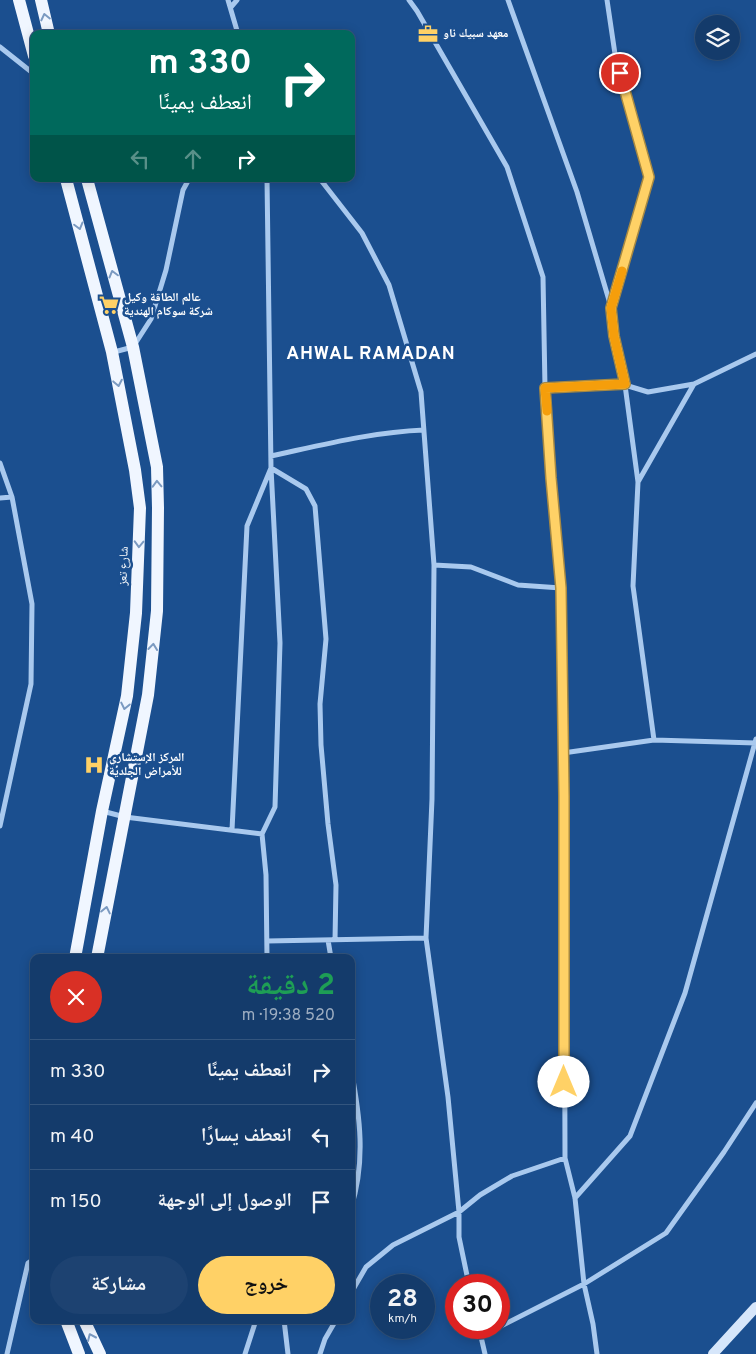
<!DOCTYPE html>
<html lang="ar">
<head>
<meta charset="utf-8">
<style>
  :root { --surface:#143b6b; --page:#1d4271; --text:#f1f3f6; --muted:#9dadc1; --line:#33557e; --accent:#ffd166 }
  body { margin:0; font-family:Overpass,"Noto Naskh Arabic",sans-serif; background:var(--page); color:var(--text); direction:rtl; height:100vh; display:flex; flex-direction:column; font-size:19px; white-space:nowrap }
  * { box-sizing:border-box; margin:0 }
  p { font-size:16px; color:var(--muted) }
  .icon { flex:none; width:28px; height:28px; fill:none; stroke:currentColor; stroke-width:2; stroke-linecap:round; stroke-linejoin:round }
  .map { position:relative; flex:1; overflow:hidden; direction:ltr }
  .drawer { position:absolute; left:30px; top:954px; width:325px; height:370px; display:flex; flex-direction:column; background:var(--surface); border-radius:10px; box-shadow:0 2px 12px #0003,0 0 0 1px var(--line); direction:rtl }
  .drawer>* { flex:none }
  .top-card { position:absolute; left:30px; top:30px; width:325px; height:152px; border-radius:10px; box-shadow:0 2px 12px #0003,0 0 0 1px var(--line); direction:rtl; background:#00695c; color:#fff; overflow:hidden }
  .tools { position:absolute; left:695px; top:15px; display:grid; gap:10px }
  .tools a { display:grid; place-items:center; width:45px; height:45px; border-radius:50%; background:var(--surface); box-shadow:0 2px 12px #0003,0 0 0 1px var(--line); font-size:25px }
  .speed { position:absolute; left:370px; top:1274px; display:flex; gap:10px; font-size:25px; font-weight:700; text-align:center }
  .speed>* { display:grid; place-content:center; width:65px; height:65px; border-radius:50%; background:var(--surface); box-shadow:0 2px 12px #0003,0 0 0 1px var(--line); line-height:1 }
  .speed small { font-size:12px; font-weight:400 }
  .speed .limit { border:8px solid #d22; background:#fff; color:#111 }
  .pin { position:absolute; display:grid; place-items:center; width:42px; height:42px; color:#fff; margin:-21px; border:2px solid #fff; border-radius:50%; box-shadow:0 1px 5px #0007 }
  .me { position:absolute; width:55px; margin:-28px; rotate:0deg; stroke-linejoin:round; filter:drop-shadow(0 0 4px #0008) }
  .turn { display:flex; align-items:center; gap:18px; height:105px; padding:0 20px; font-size:22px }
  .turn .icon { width:65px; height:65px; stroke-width:2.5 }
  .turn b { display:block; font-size:35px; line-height:42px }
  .lanes { display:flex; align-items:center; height:48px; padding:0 20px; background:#0003; justify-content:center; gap:25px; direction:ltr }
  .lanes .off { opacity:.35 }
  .round { display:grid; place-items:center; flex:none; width:52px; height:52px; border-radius:26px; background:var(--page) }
  .overview { display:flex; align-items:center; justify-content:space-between; height:85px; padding:0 20px }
  h1 { font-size:30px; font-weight:700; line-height:38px; color:#1e9e55 }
  .action { display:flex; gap:10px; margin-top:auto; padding:10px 20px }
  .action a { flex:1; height:58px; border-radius:30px; background:var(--accent); color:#111; font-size:20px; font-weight:700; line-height:58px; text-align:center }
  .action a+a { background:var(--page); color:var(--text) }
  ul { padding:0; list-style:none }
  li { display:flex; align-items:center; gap:15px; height:65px; padding:0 20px; border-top:1px solid var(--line) }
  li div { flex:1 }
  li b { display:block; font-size:19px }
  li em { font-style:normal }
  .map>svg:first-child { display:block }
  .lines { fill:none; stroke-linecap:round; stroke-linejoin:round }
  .street { stroke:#a9c9ee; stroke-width:5 }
  .secondary { stroke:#d6e6fa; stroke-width:10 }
  .primary { stroke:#f0f6ff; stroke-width:12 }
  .oneway { stroke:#7b9ac1 }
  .route-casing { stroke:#a68842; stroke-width:12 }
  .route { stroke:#ffd166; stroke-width:9 }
  .slow { stroke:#f59e0b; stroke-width:9 }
  .labels { text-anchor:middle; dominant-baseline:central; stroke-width:5; stroke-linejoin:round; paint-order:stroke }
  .poi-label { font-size:12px; font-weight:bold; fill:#fff; stroke:#1b4f8f; text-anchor:start }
  .street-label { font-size:12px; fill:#fff; stroke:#1b4f8f }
  .district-label { font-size:18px; font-weight:bold; letter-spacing:1px; fill:#fff; stroke:#1b4f8f }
</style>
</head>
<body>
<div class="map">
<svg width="756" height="1354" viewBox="0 0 756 1354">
  <rect width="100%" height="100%" fill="#1b4f8f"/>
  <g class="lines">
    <path class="street" d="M228,0l10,34
      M409,0l8,11 90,156 36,110 2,111 6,90 10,110 3,208 1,362 10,40 9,86 9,40 4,30
      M508,0l69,192 34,115
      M607,0l8,54 34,123 -38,131 3,28 11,49 13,97 -5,104 21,154
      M231,7l6,-7
      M0,47l34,27
      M267,179l4,289 9,175 -5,164 -13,27 4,41 1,83
      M320,179l42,54 27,52 32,107 13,173 -2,234 -6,139 22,159 11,115v25l10,48
      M114,352l19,-5 18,-28 15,-49 17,-80 6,-11
      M545,388l80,-3 23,7 46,-8 62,-30
      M271,456c51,-11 101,-24 153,-26
      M0,463l12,34 20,107 -1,80 -31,142
      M638,482l56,-98
      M0,498l12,-1
      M434,565l37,2 47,18 43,3
      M563,753l91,-13 102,3
      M102,811l23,6 137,17
      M232,830l15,-304 24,-58 35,21 9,17 11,133 -6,65 1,41 7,79 8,61 -1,55
      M328,940l3,18
      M267,941l159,-3
      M351,1069c9,47 15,92 0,139
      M575,1198l55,-62 55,-143 71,-254
      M351,1293l15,-26 27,-22 66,-33 21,-17 32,-19 53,-18
      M284,1320l4,34
      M499,1327l85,-43 82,-51 58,-81 32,-49
      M479,1328l6,26
      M481,1336l17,-8
      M7,1354l21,-91 6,-4
      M245,1354l11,-34
      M320,1354l5,-15 11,-19"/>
    <path class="secondary" d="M713,1354l43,-47"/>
    <path class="primary" d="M19,0l15,56
      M41,0l8,34
      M66,179l46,173 23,118 5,38 -4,105 -9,83 -25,115 -27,147
      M87,179l46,168 24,120 1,41 -1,103 -9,84 -51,263
      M66,1320l13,34
      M84,1320l16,34"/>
  </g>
  <defs><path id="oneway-chevron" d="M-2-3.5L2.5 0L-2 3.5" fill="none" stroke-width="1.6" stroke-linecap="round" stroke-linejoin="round" transform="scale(1.25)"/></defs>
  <g class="oneway">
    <use href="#oneway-chevron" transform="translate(45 17) rotate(-103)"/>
    <use href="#oneway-chevron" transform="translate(79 226) rotate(75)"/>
    <use href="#oneway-chevron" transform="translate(113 274) rotate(-105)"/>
    <use href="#oneway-chevron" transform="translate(118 383) rotate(79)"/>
    <use href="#oneway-chevron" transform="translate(157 484) rotate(-92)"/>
    <use href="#oneway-chevron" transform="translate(139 544) rotate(92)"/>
    <use href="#oneway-chevron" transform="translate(153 647) rotate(-84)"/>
    <use href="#oneway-chevron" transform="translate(125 706) rotate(102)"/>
    <use href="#oneway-chevron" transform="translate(106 910) rotate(-78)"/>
    <use href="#oneway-chevron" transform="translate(91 1337) rotate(-114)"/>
  </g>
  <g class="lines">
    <defs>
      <path id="route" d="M564,1082v-286l-3,-208 -10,-110 -6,-90 80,-4 -11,-48 -3,-28 38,-131 -29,-104"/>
    </defs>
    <use href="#route" class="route-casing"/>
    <use href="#route" class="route"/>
    <path class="slow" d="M547,411l-2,-23 80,-4 -11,-48 -3,-28 11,-37"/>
  </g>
  <defs>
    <symbol id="office-bare" viewBox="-9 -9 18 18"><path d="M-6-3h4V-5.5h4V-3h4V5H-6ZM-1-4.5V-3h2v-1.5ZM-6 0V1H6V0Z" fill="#ffd166" stroke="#1b4f8f" stroke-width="2.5" paint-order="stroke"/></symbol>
    <symbol id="supermarket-bare" viewBox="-9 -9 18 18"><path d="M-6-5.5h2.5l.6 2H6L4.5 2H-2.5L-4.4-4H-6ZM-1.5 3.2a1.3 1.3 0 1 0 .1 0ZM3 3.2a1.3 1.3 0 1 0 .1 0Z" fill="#ffd166" stroke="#1b4f8f" stroke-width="2.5" paint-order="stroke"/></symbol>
    <symbol id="hospital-bare" viewBox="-9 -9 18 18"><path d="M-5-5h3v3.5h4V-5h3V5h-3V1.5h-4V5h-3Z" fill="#ffd166" stroke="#1b4f8f" stroke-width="2.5" paint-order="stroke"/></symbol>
  </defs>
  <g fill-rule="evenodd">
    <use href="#office-bare" x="414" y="20" width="28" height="28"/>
    <use href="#supermarket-bare" x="95" y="291" width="28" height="28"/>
    <use href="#hospital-bare" x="80" y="751" width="28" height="28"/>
  </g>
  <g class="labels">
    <g class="poi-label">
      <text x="443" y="34">معهد سبيك ناو</text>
      <text x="124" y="298">عالم الطاقة وكيل<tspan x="124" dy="14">شركة سوكام الهندية</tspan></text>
      <text x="109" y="758">المركز الإستشاري<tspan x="109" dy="14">للأمراض الجلدية</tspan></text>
    </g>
    <g class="street-label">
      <text transform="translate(124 566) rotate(-88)">شارع تعز</text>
    </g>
    <g class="district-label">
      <text x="371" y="354">AHWAL RAMADAN</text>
    </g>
  </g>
</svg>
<div class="tools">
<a><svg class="icon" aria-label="layers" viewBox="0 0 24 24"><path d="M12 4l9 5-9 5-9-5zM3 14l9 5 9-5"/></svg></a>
</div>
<div class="speed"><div>28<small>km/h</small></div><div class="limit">30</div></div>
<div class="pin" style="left:620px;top:73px;background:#d93025"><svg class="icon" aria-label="arrive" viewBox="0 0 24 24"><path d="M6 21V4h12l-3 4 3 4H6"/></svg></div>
<svg class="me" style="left:564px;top:1082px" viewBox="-20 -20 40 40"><circle r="19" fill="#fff"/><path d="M0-13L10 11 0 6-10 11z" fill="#ffd166"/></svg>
<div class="top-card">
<div class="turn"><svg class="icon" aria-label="right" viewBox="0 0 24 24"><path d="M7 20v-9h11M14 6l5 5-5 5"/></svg><div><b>330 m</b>انعطف يمينًا</div></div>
<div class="lanes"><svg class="icon off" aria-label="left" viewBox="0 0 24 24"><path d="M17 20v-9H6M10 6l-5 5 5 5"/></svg><svg class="icon off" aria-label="ahead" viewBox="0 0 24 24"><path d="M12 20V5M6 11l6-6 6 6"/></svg><svg class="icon" aria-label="right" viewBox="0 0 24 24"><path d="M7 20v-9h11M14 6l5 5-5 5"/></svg></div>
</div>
<section class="drawer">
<div class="overview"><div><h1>2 دقيقة</h1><p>520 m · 19:38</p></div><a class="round" style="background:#d93025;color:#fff"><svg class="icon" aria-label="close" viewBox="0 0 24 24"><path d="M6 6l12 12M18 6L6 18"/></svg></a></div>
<ul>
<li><svg class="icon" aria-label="right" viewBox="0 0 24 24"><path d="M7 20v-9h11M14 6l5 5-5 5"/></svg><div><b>انعطف يمينًا</b></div><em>330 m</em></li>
<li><svg class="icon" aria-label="left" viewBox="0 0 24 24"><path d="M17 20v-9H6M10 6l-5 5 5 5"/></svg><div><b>انعطف يسارًا</b></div><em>40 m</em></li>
<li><svg class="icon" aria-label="arrive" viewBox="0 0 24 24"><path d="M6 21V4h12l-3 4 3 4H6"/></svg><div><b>الوصول إلى الوجهة</b></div><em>150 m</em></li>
</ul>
<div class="action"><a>خروج</a><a>مشاركة</a></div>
</section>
</div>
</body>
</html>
